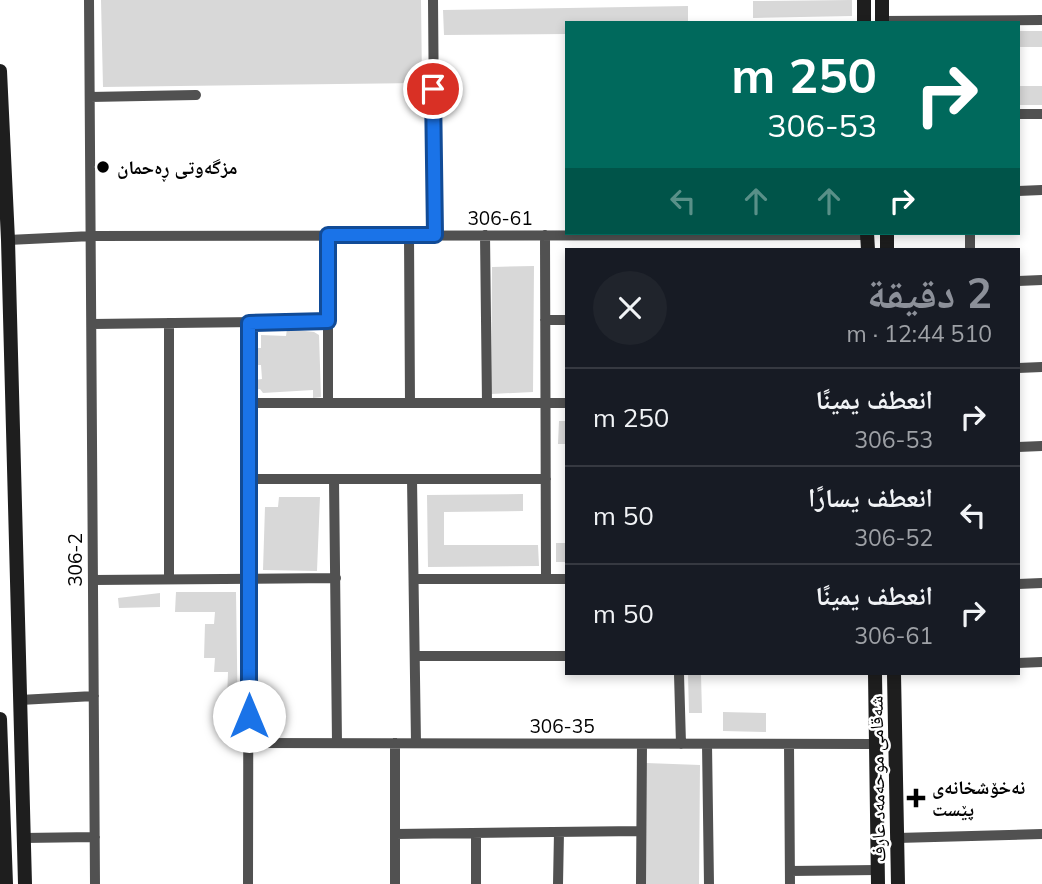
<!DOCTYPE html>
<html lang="ar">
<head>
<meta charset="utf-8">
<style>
  :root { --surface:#171b24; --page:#20242c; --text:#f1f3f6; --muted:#9ea1a6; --line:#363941; --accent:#8c9099 }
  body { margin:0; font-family:Mulish,"Noto Naskh Arabic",sans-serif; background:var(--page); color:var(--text); direction:rtl; height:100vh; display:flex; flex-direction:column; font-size:26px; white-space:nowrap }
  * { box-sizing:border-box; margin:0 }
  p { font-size:23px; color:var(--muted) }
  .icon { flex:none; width:38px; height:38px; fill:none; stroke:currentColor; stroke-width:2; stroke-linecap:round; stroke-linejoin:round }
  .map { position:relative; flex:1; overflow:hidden; direction:ltr }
  .details { position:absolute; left:565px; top:248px; width:455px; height:427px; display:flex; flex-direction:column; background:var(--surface); border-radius:0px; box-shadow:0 4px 10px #0003; direction:rtl }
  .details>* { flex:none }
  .top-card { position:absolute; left:565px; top:21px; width:455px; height:214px; border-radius:0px; box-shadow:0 4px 10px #0003; direction:rtl; background:#00695c; color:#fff; overflow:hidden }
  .pin { position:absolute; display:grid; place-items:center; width:60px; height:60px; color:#fff; margin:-30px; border:4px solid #fff; border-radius:50%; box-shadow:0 2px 7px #0007 }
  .me { position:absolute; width:77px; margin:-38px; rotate:0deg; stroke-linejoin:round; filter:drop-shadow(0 0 5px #0008) }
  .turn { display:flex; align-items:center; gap:24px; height:147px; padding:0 28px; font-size:32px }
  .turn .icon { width:91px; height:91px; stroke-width:2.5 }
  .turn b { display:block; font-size:49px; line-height:60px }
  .lanes { display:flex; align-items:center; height:66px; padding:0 28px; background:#0003; justify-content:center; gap:35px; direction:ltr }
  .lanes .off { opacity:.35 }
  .round { display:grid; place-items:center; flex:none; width:74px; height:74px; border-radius:37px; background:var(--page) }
  .headline { display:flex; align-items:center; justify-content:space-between; height:119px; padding:0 28px }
  h1 { font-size:42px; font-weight:700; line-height:52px; color:var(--accent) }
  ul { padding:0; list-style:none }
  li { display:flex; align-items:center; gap:21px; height:98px; padding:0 28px; border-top:2px solid var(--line) }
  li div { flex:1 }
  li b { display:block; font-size:26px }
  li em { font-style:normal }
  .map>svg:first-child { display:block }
  .green { fill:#d8d8d8 }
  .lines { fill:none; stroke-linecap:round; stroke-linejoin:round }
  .street { stroke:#515151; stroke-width:10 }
  .secondary { stroke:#1e1e1e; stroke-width:14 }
  .route-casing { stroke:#114b97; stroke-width:18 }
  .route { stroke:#1a73e8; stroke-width:12 }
  .poi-dot { fill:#000; stroke:#fff; stroke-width:2.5 }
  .labels { text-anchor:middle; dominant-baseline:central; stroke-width:5; stroke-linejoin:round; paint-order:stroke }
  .poi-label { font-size:19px; font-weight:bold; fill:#000; stroke:#fff; text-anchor:start }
  .street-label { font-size:19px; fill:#000; stroke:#fff }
</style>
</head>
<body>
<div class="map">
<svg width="1042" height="884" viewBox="0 0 1042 884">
  <rect width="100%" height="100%" fill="#fff"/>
  <path class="green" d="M101,0h320l1,83 -319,4z
    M852,0v16l-99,2v-17z
    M688,6v17h-121v11l-123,1 -1,-25z
    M1018,31h24v16h-23z
    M1018,86h24v19h-23z
    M534,266l-1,126 -42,2 1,-127z
    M287,329l27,3 5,3 2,62 -8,1v-8l-50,3 -3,-4 -7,1 1,-10 8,-1 -1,-14h-5l-1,-17h6v-13l25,1z
    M559,421h8v23h-9z
    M523,494v17l-79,1v33h94l1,21 -111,1 -1,-72z
    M279,497h41l-3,74 -54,-1 2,-63h13z
    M556,543h11v19h-11z
    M176,592h60l2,138 -12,-1 2,-57h-14l1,-14h-11l1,-34h9l1,-12h-40z
    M160,593v14l-41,1 -1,-10z
    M688,674h13l1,39h-13z
    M723,712l43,1v19l-43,-1z
    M646,763l54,2 -1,119h-53z"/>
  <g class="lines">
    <path class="street" d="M89,0l6,884
      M433,0l2,235
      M882,21l160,-1
      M90,97l106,-2
      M1018,114h24
      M1018,191l24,-1
      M970,233v17
      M409,235l1,168
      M485,235l2,168
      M545,235l1,344
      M8,240l84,-4 775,-1
      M1018,281l24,-1
      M545,320h22
      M92,324l236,-3
      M1018,368l24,-1
      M250,403h317
      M328,403v-168
      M1018,447l24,-1
      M250,479h296
      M334,479l3,264
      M412,479l4,264
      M169,579v-256
      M414,579h153
      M93,580l243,-2
      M1018,584l24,-1
      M415,656h152
      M1018,663l24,-1
      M679,674l2,70
      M20,700l74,-4
      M249,743l627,1
      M395,743v141
      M707,744l2,140
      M789,744l1,140
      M395,834l246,-3
      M23,838l72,-1
      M897,838l145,-4
      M790,871l87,-1
      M248,884l1,-562
      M476,884v-51
      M558,884l1,-52
      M641,884l1,-140"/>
    <path class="secondary" d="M864,0v23
      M882,0v23
      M0,71l8,169 17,644
      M867,233l1,17
      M887,233v17
      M875,674l3,210
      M894,674l4,210
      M0,719l6,165"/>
  </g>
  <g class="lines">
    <defs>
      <path id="route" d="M249,716v-393l79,-2v-86h107l-2,-146"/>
    </defs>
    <use href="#route" class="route-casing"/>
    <use href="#route" class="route"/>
  </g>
  <g class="poi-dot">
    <circle cx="103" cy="167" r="7"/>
    <path d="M912.5 787.5h7v7h7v7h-7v7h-7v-7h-7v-7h7z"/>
  </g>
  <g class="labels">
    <g class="poi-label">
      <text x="117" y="167">مزگەوتی ڕەحمان</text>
      <text x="932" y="787">نەخۆشخانەی<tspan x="932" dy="22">پێست</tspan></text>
    </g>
    <g class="street-label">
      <text x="500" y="218">306-61</text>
      <text transform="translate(75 560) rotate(-90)">306-2</text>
      <text x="562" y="726">306-35</text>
      <text transform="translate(877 779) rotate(-91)">شەقامی موحەمەد عارف</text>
    </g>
  </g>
</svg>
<div class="pin" style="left:433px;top:89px;background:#d93025"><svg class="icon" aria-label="arrive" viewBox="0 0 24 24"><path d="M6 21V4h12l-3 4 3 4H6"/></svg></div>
<svg class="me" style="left:249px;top:716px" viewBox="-20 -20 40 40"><circle r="19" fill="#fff"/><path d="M0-13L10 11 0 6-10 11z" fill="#1a73e8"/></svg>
<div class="top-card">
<div class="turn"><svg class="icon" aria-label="right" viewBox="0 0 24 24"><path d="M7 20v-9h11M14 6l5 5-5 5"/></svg><div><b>250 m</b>306-53</div></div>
<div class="lanes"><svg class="icon off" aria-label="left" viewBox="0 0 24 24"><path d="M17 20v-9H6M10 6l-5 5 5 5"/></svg><svg class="icon off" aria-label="ahead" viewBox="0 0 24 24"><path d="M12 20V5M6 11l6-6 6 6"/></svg><svg class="icon off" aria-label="ahead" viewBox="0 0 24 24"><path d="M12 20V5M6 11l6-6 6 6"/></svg><svg class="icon" aria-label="right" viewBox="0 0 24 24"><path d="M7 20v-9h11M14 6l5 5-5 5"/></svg></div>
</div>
<section class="details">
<div class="headline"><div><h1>2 دقيقة</h1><p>510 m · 12:44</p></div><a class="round"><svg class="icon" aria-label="close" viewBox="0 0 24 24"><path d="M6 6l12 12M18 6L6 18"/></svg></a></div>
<ul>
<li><svg class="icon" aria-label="right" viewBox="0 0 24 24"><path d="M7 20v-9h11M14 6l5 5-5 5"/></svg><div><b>انعطف يمينًا</b><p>306-53</p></div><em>250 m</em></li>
<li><svg class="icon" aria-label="left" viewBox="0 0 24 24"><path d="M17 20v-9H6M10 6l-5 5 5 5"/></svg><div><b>انعطف يسارًا</b><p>306-52</p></div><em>50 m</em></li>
<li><svg class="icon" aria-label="right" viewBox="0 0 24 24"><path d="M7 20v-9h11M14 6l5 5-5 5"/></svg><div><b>انعطف يمينًا</b><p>306-61</p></div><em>50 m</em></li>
</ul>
</section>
</div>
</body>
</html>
